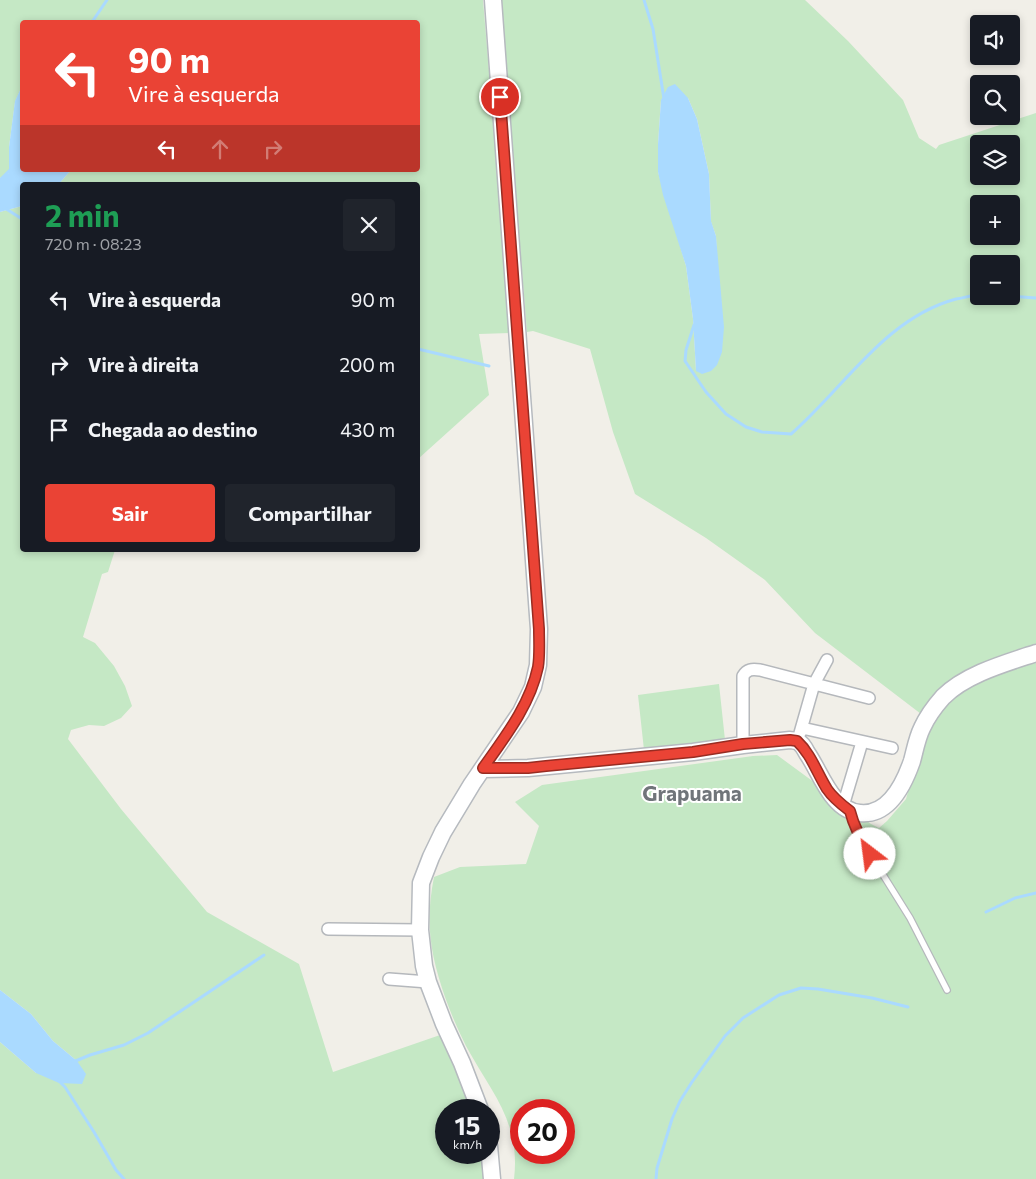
<!DOCTYPE html>
<html lang="pt">
<head>
<meta charset="utf-8">
<style>
  :root { --surface:#171b24; --page:#20242c; --text:#f1f3f6; --muted:#9ea1a6; --accent:#ea4335 }
  body { margin:0; font-family:Commissioner,sans-serif; background:var(--page); color:var(--text); height:100vh; display:flex; flex-direction:column; font-size:19px; white-space:nowrap }
  * { box-sizing:border-box; margin:0 }
  p { font-size:16px; color:var(--muted) }
  .icon { flex:none; width:28px; height:28px; fill:none; stroke:currentColor; stroke-width:2; stroke-linecap:round; stroke-linejoin:round }
  .map { position:relative; flex:1; overflow:hidden }
  .sheet { position:absolute; left:20px; top:182px; width:400px; height:370px; display:flex; flex-direction:column; background:var(--surface); border-radius:5px; box-shadow:0 2px 8px #0003 }
  .sheet>* { flex:none }
  .banner { position:absolute; left:20px; top:20px; width:400px; height:152px; border-radius:5px; box-shadow:0 2px 8px #0003; background:#ea4335; color:#fff; overflow:hidden }
  .fabs { position:absolute; left:970px; top:15px; display:grid; gap:10px }
  .fabs a { display:grid; place-items:center; width:50px; height:50px; border-radius:5px; background:var(--surface); box-shadow:0 2px 8px #0003; font-size:25px }
  .speed { position:absolute; left:435px; top:1099px; display:flex; gap:10px; font-size:25px; font-weight:700; text-align:center }
  .speed>* { display:grid; place-content:center; width:65px; height:65px; border-radius:50%; background:var(--surface); box-shadow:0 2px 8px #0003; line-height:1 }
  .speed small { font-size:12px; font-weight:400 }
  .speed .limit { border:8px solid #d22; background:#fff; color:#111 }
  .pin { position:absolute; display:grid; place-items:center; width:42px; height:42px; color:#fff; margin:-21px; border:2px solid #fff; border-radius:50%; box-shadow:0 1px 5px #0007 }
  .me { position:absolute; width:55px; margin:-28px; rotate:330deg; stroke-linejoin:round; filter:drop-shadow(0 0 4px #0008) }
  .turn { display:flex; align-items:center; gap:18px; height:105px; padding:0 25px; font-size:22px }
  .turn .icon { width:65px; height:65px; stroke-width:2.5 }
  .turn b { display:block; font-size:35px; line-height:42px }
  .lanes { display:flex; align-items:center; height:48px; padding:0 25px; background:#0003; justify-content:center; gap:25px; direction:ltr }
  .lanes .off { opacity:.35 }
  .round { display:grid; place-items:center; flex:none; width:52px; height:52px; border-radius:5px; background:var(--page) }
  .summary { display:flex; align-items:center; justify-content:space-between; height:85px; padding:0 25px }
  h1 { font-size:30px; font-weight:700; line-height:38px; color:#1e9e55 }
  .primary-button { display:flex; gap:10px; margin-top:auto; padding:10px 25px }
  .primary-button a { flex:1; height:58px; border-radius:5px; background:var(--accent); color:#fff; font-size:20px; font-weight:700; line-height:58px; text-align:center }
  .primary-button a+a { background:var(--page); color:var(--text) }
  ul { padding:0; list-style:none }
  li { display:flex; align-items:center; gap:15px; height:65px; padding:0 25px }
  li div { flex:1 }
  li b { display:block; font-size:19px }
  li em { font-style:normal }
  .map>svg:first-child { display:block }
  .green { fill:#c5e8c5; fill-rule:evenodd }
  .water { fill:#aadaff }
  .lines { fill:none; stroke-linecap:round; stroke-linejoin:round }
  .stream { stroke:#aadaff; stroke-width:3 }
  .lane-casing { stroke:#b5b8bc; stroke-width:8 }
  .street-casing { stroke:#b5b8bc; stroke-width:14 }
  .secondary-casing { stroke:#b6babf; stroke-width:19 }
  .lane { stroke:#fff; stroke-width:5.5 }
  .street { stroke:#fff; stroke-width:11 }
  .secondary { stroke:#fff; stroke-width:16 }
  .route-casing { stroke:#982c22; stroke-width:12 }
  .route { stroke:#ea4335; stroke-width:9 }
  .labels { text-anchor:middle; dominant-baseline:central; stroke-width:4; stroke-linejoin:round; paint-order:stroke }
  .quarter-label { font-size:21px; font-weight:bold; fill:#70757a; stroke:#fff }
</style>
</head>
<body>
<div class="map">
<svg width="1036" height="1179" viewBox="0 0 1036 1179">
  <rect width="100%" height="100%" fill="#f1efe8"/>
  <path class="green" d="M0,0h483l28,333 -32,1 10,61 -71,64v-274h-360l13,-15h347v-148h-396v64l-7,16 -6,45v26l-9,5z
    M500,0h305l43,41 55,59 16,38 17,11 3,-4 97,-32v1066h-522c7,-57 -23,-87 -48,-133 -8,-16 -15,-32 -21,-49 -15,-44 -20,-74 -11,-120l26,-10 66,-3 13,-38 -24,-24 27,-17 211,-29 24,-1 94,69 8,4 8,-7 19,-22 13,-45 6,-37 -110,-84 -50,-53 -59,-42 -71,-44 -22,-62 -23,-83 -57,-18 -6,1zM688,98l9,21 12,55 2,48 5,14 1,26 -21,109 -3,-52 -7,-53 -28,-94v-28l3,-44zM979,144h32v32h-32zM979,204h32v32h-32zM979,264h32v32h-32zM521,1110h43v42h-43z
    M22,206v344h93l-7,22 -6,2 -19,63 12,6 19,23 11,20 7,20 -11,12 -17,8 -15,-1 -18,5 -3,9 53,70 86,103 92,52 34,108 110,-38 43,76h-40v42h43v-36c8,21 11,41 9,63h-498v-137l36,31 41,-12 -24,-20 -22,-27 -31,-24v-778z
    M719,684l6,56 -81,10 -6,-55z"/>
  <path class="water" d="M675,84l13,14 9,21 12,55 2,47 5,15 8,91 -2,25 -5,13 -6,6 -9,3 -6,-3 -3,-52 -7,-53 -23,-71 -5,-23v-28l3,-44 7,-13z
    M22,86v84h49l-13,15h-36v21l-22,6v-34l9,-5v-26l6,-46z
    M0,990l31,24 22,27 24,20 9,13 -4,10 -23,-1 -23,-10 -36,-31z"/>
  <g class="lines">
    <path class="stream" d="M644,0l9,29 11,70
      M92,22l15,-22
      M0,180l10,-10
      M0,205l22,14
      M1011,296l25,2
      M694,325l-8,25 -1,11 21,31 20,22 20,13 16,5 29,2c53,-46 94,-116 165,-135 8,-1 15,-4 23,-4
      M418,349l71,17
      M986,912l29,-14 21,-5
      M73,1062l17,-7 34,-10 24,-12 116,-78
      M58,1080l7,7 29,45 22,38 8,9
      M656,1179l1,-11 15,-49 8,-18 12,-19 33,-46 18,-18 36,-23 22,-7 17,1 54,9 36,9"/>
    <defs>
      <path id="lane" d="M851,813l2,9 7,16 50,80 37,72"/>
      <path id="street" d="M802,728l90,20
        M800,733l14,-49 13,-24
        M743,745v-69c4,-7 9,-7 17,-6l109,28
        M843,806l19,-64
        M328,929l92,1
        M389,979l39,3"/>
      <path id="secondary" d="M483,769l45,-1 165,-16 50,-7 47,-5c1,0 6,1 7,1 4,2 8,8 10,12 14,20 25,58 53,60 29,3 44,-29 52,-52 3,-11 5,-23 10,-33 5,-11 13,-22 21,-31 23,-23 63,-34 93,-44
        M480,1110l-18,-47 -18,-39 -16,-42 -4,-16 -4,-36 1,-47 10,-26 12,-25 29,-48 49,-72 12,-25 5,-22 1,-36 -46,-629
        M489,1146l3,33"/>
    </defs>
    <use href="#lane" class="lane-casing"/>
    <use href="#street" class="street-casing"/>
    <use href="#secondary" class="secondary-casing"/>
    <use href="#lane" class="lane"/>
    <use href="#street" class="street"/>
    <use href="#secondary" class="secondary"/>
  </g>
  <g class="lines">
    <defs>
      <path id="route" d="M500,97l39,532c0,12 1,26 -1,38 -8,38 -33,70 -55,101h45l18,-2 147,-14 50,-8 47,-4 7,1c14,13 20,32 30,48 6,9 15,16 23,22 4,16 11,29 20,43"/>
    </defs>
    <use href="#route" class="route-casing"/>
    <use href="#route" class="route"/>
  </g>
  <g class="labels">
    <g class="quarter-label">
      <text x="692" y="792">Grapuama</text>
    </g>
  </g>
</svg>
<div class="fabs">
<a><svg class="icon" aria-label="sound" viewBox="0 0 24 24"><path d="M4 9h4l5-4v14l-5-4H4zM17 9q2 3 0 6"/></svg></a>
<a><svg class="icon" aria-label="search" viewBox="0 0 24 24"><circle cx="10" cy="10" r="6"/><path d="M15 15l6 6"/></svg></a>
<a><svg class="icon" aria-label="layers" viewBox="0 0 24 24"><path d="M12 4l9 5-9 5-9-5zM3 14l9 5 9-5"/></svg></a>
<a>+</a>
<a>−</a>
</div>
<div class="speed"><div>15<small>km/h</small></div><div class="limit">20</div></div>
<div class="pin" style="left:500px;top:97px;background:#d93025"><svg class="icon" aria-label="arrive" viewBox="0 0 24 24"><path d="M6 21V4h12l-3 4 3 4H6"/></svg></div>
<svg class="me" style="left:870px;top:854px" viewBox="-20 -20 40 40"><circle r="19" fill="#fff"/><path d="M0-13L10 11 0 6-10 11z" fill="#ea4335"/></svg>
<div class="banner">
<div class="turn"><svg class="icon" aria-label="left" viewBox="0 0 24 24"><path d="M17 20v-9H6M10 6l-5 5 5 5"/></svg><div><b>90 m</b>Vire à esquerda</div></div>
<div class="lanes"><svg class="icon" aria-label="left" viewBox="0 0 24 24"><path d="M17 20v-9H6M10 6l-5 5 5 5"/></svg><svg class="icon off" aria-label="ahead" viewBox="0 0 24 24"><path d="M12 20V5M6 11l6-6 6 6"/></svg><svg class="icon off" aria-label="right" viewBox="0 0 24 24"><path d="M7 20v-9h11M14 6l5 5-5 5"/></svg></div>
</div>
<section class="sheet">
<div class="summary"><div><h1>2 min</h1><p>720 m · 08:23</p></div><a class="round"><svg class="icon" aria-label="close" viewBox="0 0 24 24"><path d="M6 6l12 12M18 6L6 18"/></svg></a></div>
<ul>
<li><svg class="icon" aria-label="left" viewBox="0 0 24 24"><path d="M17 20v-9H6M10 6l-5 5 5 5"/></svg><div><b>Vire à esquerda</b></div><em>90 m</em></li>
<li><svg class="icon" aria-label="right" viewBox="0 0 24 24"><path d="M7 20v-9h11M14 6l5 5-5 5"/></svg><div><b>Vire à direita</b></div><em>200 m</em></li>
<li><svg class="icon" aria-label="arrive" viewBox="0 0 24 24"><path d="M6 21V4h12l-3 4 3 4H6"/></svg><div><b>Chegada ao destino</b></div><em>430 m</em></li>
</ul>
<div class="primary-button"><a>Sair</a><a>Compartilhar</a></div>
</section>
</div>
</body>
</html>
